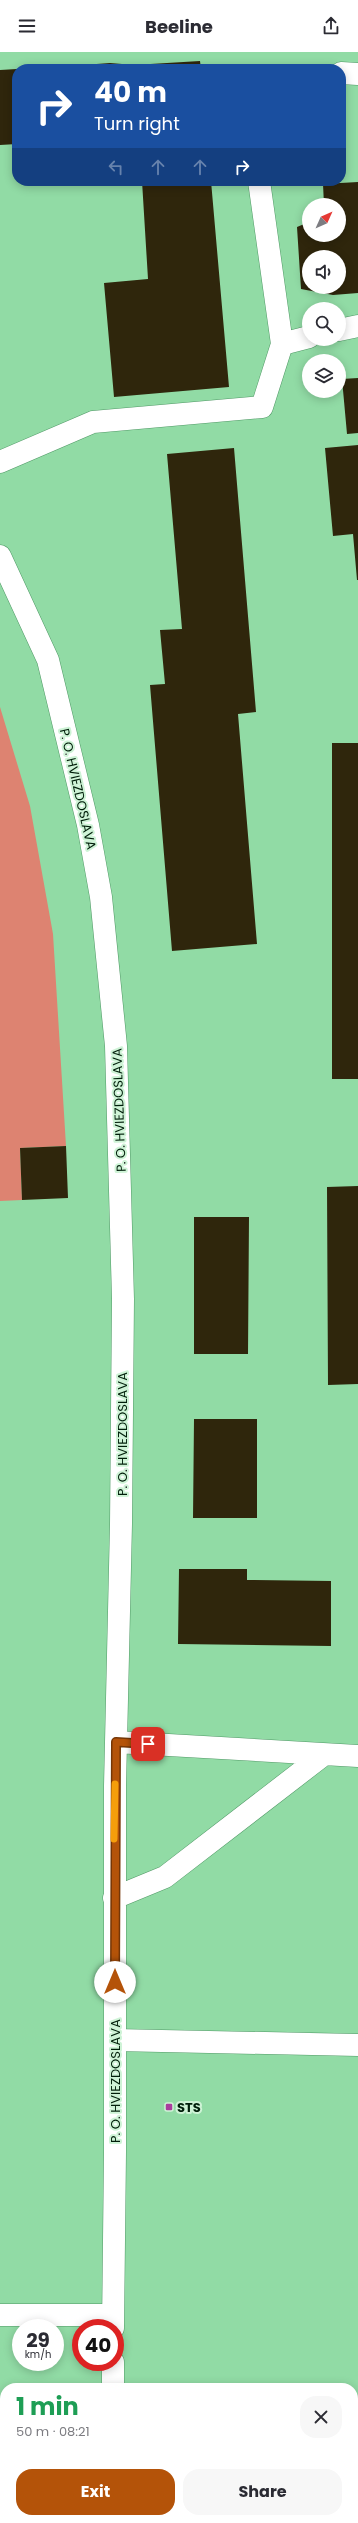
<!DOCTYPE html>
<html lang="en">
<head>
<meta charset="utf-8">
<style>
  :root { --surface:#fff; --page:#f7f7f7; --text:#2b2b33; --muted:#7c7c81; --accent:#b45309 }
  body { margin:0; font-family:Poppins,sans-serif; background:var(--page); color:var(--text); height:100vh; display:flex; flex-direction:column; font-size:15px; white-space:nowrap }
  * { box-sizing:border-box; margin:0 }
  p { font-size:13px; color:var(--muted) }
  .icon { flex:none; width:22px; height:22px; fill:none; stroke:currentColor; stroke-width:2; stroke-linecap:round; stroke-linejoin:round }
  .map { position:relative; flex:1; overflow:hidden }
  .drawer { position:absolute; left:0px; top:2331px; width:358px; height:140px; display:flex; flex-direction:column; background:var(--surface); border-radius:16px 16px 0 0; box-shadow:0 2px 10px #0003 }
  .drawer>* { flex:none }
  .top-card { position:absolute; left:12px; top:12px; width:334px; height:122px; border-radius:16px; box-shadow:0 2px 10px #0003; background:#1a4fa0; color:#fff; overflow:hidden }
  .needle { width:26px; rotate:45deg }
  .fabs { position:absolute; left:302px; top:146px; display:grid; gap:8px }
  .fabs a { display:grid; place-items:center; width:44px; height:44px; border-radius:50%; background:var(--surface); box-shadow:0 2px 10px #0003; font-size:20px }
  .speed { position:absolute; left:12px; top:2267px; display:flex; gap:8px; font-size:20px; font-weight:700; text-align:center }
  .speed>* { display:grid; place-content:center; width:52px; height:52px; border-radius:50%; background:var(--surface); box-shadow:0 2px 10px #0003; line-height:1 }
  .speed small { font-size:10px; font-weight:400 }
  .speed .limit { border:6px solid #d22; background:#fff; color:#111 }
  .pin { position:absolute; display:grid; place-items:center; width:34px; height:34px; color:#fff; margin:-17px; border-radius:8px; box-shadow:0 2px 6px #0006 }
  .me { position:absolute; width:44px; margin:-22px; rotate:0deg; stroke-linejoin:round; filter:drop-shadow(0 0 3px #0008) }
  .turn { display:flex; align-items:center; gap:14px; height:84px; padding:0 16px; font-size:18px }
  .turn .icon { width:52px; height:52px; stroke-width:2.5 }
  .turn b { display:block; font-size:28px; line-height:34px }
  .lanes { display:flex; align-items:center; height:38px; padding:0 16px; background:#0003; justify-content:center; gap:20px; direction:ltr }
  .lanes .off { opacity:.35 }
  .round { display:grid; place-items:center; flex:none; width:42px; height:42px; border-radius:16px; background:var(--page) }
  .overview { display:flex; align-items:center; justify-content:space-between; height:68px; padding:0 16px }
  h1 { font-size:24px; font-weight:700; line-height:30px; color:#1e9e55 }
  .action { display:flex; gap:8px; margin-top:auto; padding:8px 16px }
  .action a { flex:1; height:46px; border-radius:16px; background:var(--accent); color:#fff; font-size:16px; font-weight:700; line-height:46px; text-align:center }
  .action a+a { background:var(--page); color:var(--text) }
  header { display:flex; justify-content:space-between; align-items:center; height:52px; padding:0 16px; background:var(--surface); font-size:18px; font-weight:700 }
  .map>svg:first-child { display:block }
  .green { fill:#dd8371 }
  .building { fill:#2f260c; fill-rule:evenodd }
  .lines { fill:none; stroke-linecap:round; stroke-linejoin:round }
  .minor-casing { stroke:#509966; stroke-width:23 }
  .minor { stroke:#fff; stroke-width:22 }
  .route-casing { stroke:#753606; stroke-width:10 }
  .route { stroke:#b45309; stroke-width:7 }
  .slow { stroke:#f59e0b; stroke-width:7 }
  .poi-dot { fill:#a93e9e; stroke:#cef3d6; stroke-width:1.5 }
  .labels { text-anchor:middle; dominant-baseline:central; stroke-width:4; stroke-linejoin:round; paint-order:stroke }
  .street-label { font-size:13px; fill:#001e0a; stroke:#cef3d6 }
  .poi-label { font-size:13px; font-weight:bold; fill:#001e0a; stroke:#cef3d6; text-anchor:start }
</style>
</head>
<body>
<header><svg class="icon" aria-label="menu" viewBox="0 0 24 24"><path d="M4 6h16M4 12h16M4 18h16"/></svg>Beeline<svg class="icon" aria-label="share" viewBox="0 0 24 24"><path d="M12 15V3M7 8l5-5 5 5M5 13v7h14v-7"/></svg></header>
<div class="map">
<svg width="358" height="2471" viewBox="0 0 358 2471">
  <rect width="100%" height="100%" fill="#91dba5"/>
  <path class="green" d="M0,655l30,99 23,128 13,212 -46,2 2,52 -22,1z"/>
  <path class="building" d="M200,9l1,8h-171l80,-6 24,2z
    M17,17v75l-17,1v-75z
    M142,129h69l18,206 -115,10 -10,-114 44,-4z
    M358,130v111l-25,2 -32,-6 -4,-62 12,-5v13h30v-30h-15l-1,-21zM309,205h30v30h-30z
    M358,326v55l-11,1 -5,-55z
    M358,393v135h-1l-4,-46 -20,2 -8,-88z
    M234,396l22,264 -18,2 19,230 -85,7 -22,-266 15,-1 -5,-54 22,-1 -15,-175z
    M332,691h26v336h-26z
    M66,1094l2,52 -46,2 -2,-52z
    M358,1134v198l-30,1 -1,-198z
    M194,1165h55l-1,137h-54z
    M194,1367h63v99h-64z
    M179,1517h68v11l84,1v65l-153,-2z
    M243,2466h82v5h-82z"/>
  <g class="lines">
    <defs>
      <path id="minor" d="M341,21l17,1
        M259,129l23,163
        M339,278l19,-4
        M0,410l93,-40 169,-15 20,-63 27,-7
        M0,504l48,104 40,165 13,72 15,149 7,253 -2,225 -6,262v366l-2,176
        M116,1690l242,14
        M114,1846l51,-21 157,-121
        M115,1988l243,5
        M0,2263h113
        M113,2336v-26
        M353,2365h5
        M112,2471v-5"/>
    </defs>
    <use href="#minor" class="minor-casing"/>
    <use href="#minor" class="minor"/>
  </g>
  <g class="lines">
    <defs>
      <path id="route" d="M115,1930l1,-240 32,2"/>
    </defs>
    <use href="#route" class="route-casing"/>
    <use href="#route" class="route"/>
    <path class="slow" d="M114,1787l1,-55"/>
  </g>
  <rect class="poi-dot" x="165" y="2051" width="8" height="8" rx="2"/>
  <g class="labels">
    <g class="street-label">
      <text transform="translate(78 737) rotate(77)">P. O. HVIEZDOSLAVA</text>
      <text transform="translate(119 1058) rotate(-92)">P. O. HVIEZDOSLAVA</text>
      <text transform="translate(122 1382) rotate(-90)">P. O. HVIEZDOSLAVA</text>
      <text transform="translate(115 2029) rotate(-90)">P. O. HVIEZDOSLAVA</text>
    </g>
    <g class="poi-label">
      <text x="177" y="2055">STS</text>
    </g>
  </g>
</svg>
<div class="fabs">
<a><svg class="needle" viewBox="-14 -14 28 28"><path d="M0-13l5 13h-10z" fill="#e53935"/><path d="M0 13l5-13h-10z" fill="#7c7c81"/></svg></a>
<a><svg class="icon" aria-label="sound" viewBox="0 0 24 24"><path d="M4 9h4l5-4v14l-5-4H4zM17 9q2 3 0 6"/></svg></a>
<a><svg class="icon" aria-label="search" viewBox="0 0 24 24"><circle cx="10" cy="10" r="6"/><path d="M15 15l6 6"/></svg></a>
<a><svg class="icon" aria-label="layers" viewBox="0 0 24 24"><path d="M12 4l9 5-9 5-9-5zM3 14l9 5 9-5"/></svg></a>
</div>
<div class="speed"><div>29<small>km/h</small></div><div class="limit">40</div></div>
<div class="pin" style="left:148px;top:1692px;background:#d93025"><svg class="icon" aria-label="arrive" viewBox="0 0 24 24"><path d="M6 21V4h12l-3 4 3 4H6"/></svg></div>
<svg class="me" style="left:115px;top:1930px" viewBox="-20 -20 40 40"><circle r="19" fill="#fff"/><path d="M0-13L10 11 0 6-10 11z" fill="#b45309"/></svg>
<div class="top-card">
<div class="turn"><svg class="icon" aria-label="right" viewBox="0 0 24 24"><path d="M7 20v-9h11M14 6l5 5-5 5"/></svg><div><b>40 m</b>Turn right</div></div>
<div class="lanes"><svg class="icon off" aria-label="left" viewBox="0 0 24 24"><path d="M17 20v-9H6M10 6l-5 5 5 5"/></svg><svg class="icon off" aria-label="ahead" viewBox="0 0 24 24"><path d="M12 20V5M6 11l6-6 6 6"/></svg><svg class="icon off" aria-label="ahead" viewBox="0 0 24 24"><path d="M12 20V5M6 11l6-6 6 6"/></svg><svg class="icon" aria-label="right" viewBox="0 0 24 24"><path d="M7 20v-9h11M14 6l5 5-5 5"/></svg></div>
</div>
<section class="drawer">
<div class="overview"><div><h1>1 min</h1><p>50 m · 08:21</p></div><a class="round"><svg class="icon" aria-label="close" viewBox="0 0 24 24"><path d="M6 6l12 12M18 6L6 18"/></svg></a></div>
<div class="action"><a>Exit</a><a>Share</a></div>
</section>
</div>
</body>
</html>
